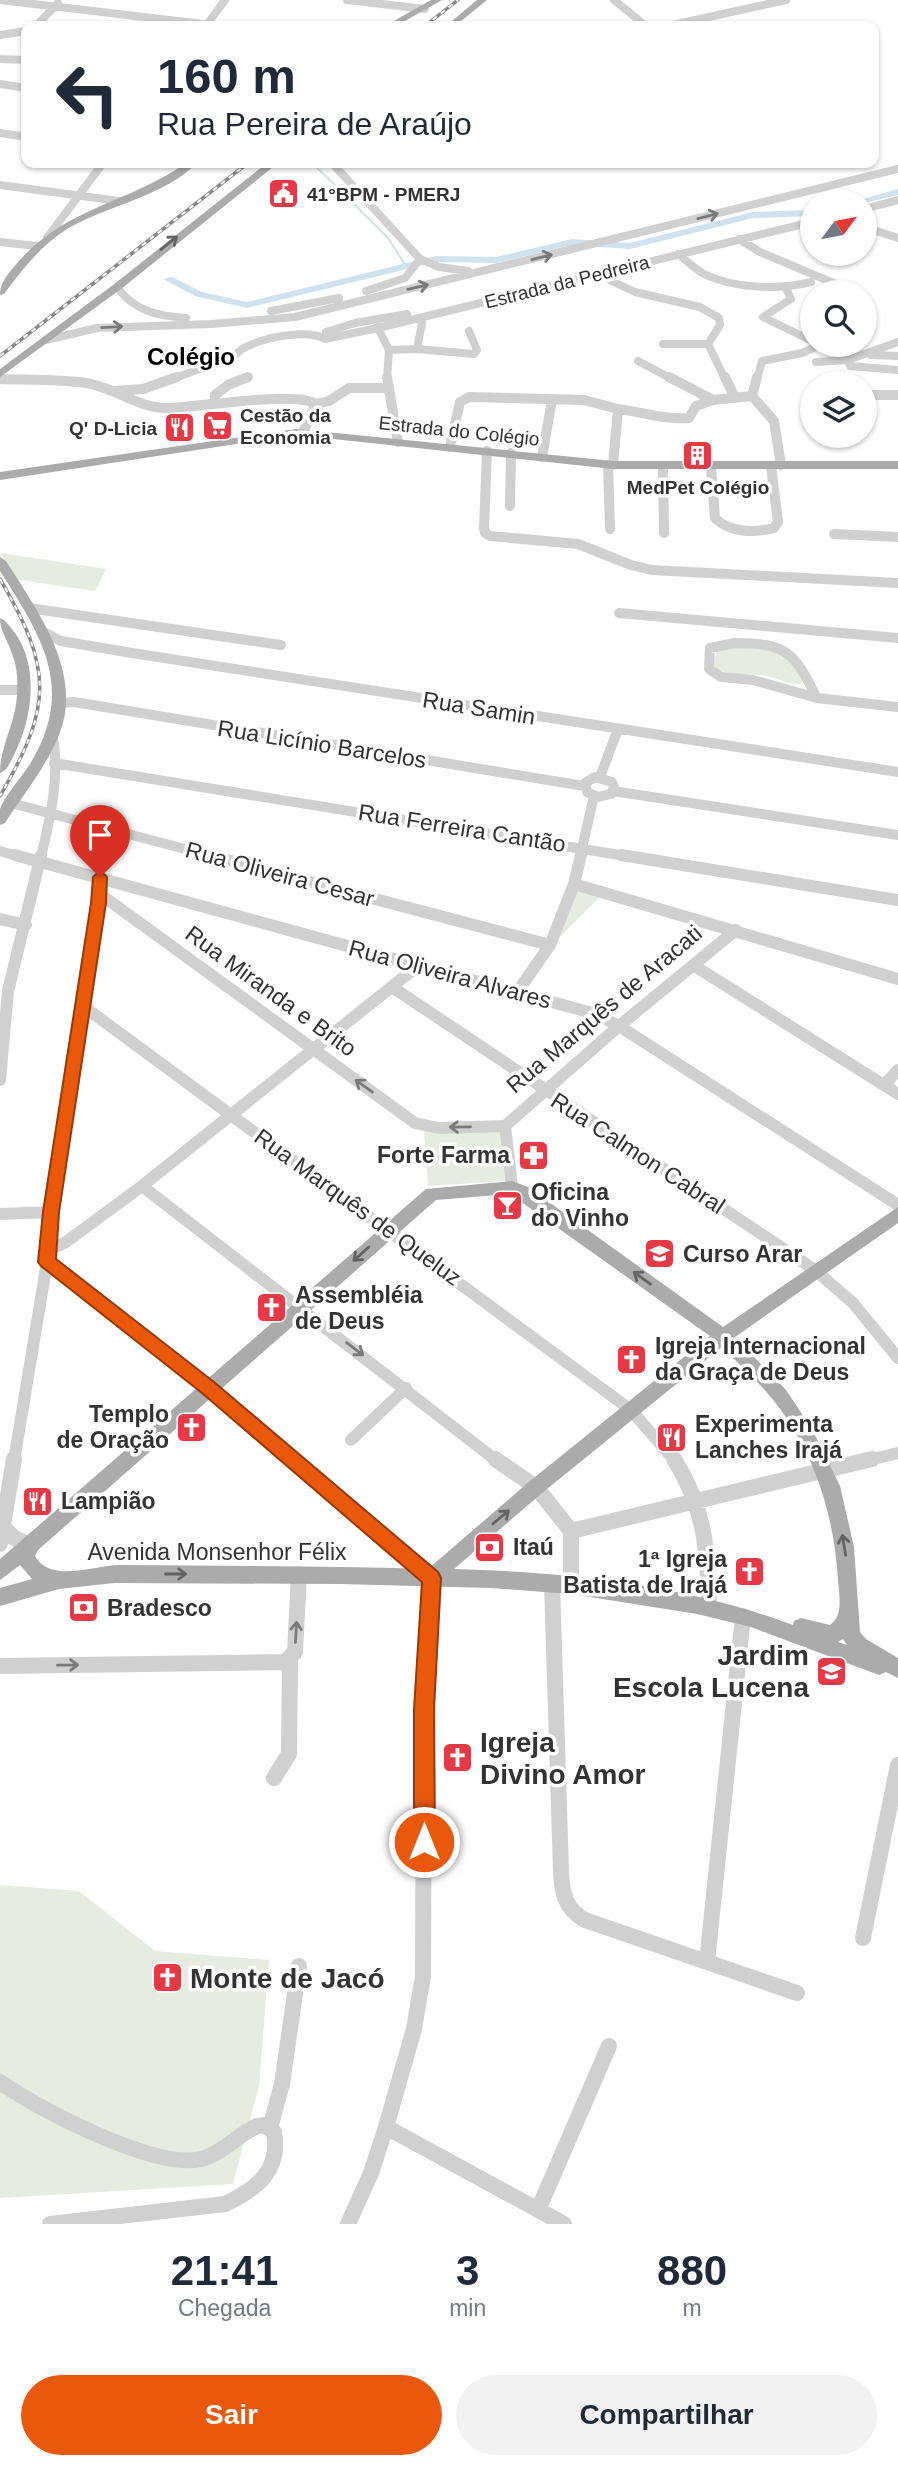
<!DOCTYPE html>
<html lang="pt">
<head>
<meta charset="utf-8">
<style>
  :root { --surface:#fff; --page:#f2f2f3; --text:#1f2937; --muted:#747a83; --accent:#ea580c }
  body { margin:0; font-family:Arial,sans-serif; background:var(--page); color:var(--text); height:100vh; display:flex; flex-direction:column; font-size:26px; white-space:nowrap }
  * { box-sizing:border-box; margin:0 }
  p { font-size:23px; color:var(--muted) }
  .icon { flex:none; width:38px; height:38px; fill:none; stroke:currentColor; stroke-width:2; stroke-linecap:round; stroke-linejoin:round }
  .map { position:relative; height:2224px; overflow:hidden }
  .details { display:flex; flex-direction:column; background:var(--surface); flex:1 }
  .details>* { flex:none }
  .guide { position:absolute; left:21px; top:21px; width:858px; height:147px; border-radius:14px; box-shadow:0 2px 5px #0004; background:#fff; color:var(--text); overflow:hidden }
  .needle { width:46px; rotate:58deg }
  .tools { position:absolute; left:800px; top:189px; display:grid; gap:14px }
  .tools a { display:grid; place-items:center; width:77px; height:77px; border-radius:50%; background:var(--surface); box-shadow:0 2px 5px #0004; font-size:35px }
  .pin { position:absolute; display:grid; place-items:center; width:60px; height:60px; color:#fff; margin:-72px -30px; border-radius:50% 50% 50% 0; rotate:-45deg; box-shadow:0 0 7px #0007 }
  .pin .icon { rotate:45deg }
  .me { position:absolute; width:77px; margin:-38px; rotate:0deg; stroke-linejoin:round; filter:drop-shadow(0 0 5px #0008) }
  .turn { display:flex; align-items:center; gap:24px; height:147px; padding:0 21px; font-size:32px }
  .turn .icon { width:91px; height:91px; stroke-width:2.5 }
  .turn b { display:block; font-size:49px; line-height:60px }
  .eta { display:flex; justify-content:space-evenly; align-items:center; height:119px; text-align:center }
  .eta b { font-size:42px; font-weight:600; line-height:49px }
  .primary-button { display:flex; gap:14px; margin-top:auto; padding:14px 21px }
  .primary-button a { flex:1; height:80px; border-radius:42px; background:var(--accent); color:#fff; font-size:28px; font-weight:600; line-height:80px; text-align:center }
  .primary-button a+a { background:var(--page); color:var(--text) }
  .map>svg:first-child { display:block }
  .green { fill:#e6ecdf }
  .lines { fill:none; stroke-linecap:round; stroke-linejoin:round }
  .stream { stroke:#cfe2ee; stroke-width:2 }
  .river { fill:#cfe2ee; fill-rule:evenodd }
  .minor-far3 { stroke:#d0d0d0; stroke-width:8 }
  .minor-far2 { stroke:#d0d0d0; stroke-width:10 }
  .minor-far1 { stroke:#d0d0d0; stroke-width:12 }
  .minor { stroke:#d0d0d0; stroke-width:16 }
  .major { fill:#ababab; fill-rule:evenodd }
  .rail-casing { stroke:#888; stroke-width:3.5 }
  .rail { stroke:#fff; stroke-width:2; stroke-dasharray:5; stroke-linecap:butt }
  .oneway { stroke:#7a7a7a }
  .oneway2 { stroke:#636363 }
  .route { fill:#ea580c; stroke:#983908; stroke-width:2 }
  .labels { text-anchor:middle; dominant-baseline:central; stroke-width:7; stroke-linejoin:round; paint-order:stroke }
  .far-poi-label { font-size:19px; font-weight:bold; fill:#333; stroke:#fff; text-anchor:start }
  .far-street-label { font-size:19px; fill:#333; stroke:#fff }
  .street-label { font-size:23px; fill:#333; stroke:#fff }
  .poi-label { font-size:23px; font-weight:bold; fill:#333; stroke:#fff; text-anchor:start }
  .far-district-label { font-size:24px; font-weight:bold; fill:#000; stroke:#fff }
  .near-poi-label { font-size:28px; font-weight:bold; fill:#333; stroke:#fff; text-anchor:start }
</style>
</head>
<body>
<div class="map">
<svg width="898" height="2224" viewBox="0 0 898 2224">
  <rect width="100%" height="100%" fill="#fff"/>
  <path class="green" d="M1,553l105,16 -11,22 -81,-12z
    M718,644l66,7 20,28 -3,5c-13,1 -21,-5 -33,-8 -18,-3 -39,1 -55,-9z
    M577,886l26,8 -44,44z
    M499,1129l6,52 -77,5 -4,-55z
    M0,1885l79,6 76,60 114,9 -10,126 -26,98 -233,14z"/>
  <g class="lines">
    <path class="stream" d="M312,163l26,25
      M342,192l46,46 18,28"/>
    <path class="river" d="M898,189v6l-34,8 -8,-2z
      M812,210v6l-59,2 -123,31 -58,-4 -76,18 -60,-1 -189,46 -52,-12 -32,-17 9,-2 30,15 45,10 189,-46 60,1 76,-18 58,4 123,-31z"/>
    <path class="minor-far3" d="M0,0l220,26
      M347,0l78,9
      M614,0l32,26
      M36,26l22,-23
      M206,26l19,-26
      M668,26l118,-26
      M0,35l26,-4
      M0,59l26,1
      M0,84l26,4
      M0,133l26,4
      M332,163l88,96 19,8 29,4
      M0,185l119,16
      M864,209l34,-9
      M864,227l34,11
      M47,238l56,-75
      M739,239l21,13 83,35
      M0,242l37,4
      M678,254c8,6 17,15 26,20 31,15 75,16 107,8
      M601,276l34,16 65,15 19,11 1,7 -12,19 17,35
      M117,287c17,24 41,29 69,31
      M786,288l5,11 -28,18 49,24
      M366,291l39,-13 15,-19
      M271,311l68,-13
      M377,319l1,9 11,22 -2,29
      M326,332l29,-9 52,-9
      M46,340l51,-12 114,-4 84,-7 603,-148
      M663,344h45
      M417,349l6,-31
      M389,350l28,-1 57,5 3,-4 -8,-19
      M871,355l27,1
      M848,360l2,6 48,4
      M638,361l34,18
      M816,362l32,-2 50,-18
      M172,379l36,-13 1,-7 21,1c5,-5 11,-12 18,-14 19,-9 59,-17 77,-7l53,-11 434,-106
      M243,379l5,-2
      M757,379l5,-18 40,-8 18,-8"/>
    <path class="minor-far2" d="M387,377l11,65
      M669,377l44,23 39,-4
      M725,377l9,19
      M0,379c28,1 58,0 86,4 28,4 51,25 81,25 30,0 128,-18 149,-4
      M114,391l29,-2 34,-12
      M864,395h34
      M752,396l5,-19
      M752,396l22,25 7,44
      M215,403v-8l13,-10 20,-8
      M618,409c25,3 47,11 71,9l7,-12 17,-6
      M303,432l13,-28 13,-3 20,-13h40
      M450,447l10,-45 9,-5 115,3 34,9 -5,56
      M487,451l-3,77 1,5 5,3 88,8 53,21 21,5 246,13
      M542,457l10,-57
      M608,465l2,64
      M663,467l1,66
      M711,467l4,51c15,15 39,15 59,10l4,-6 -7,-56
      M510,506l1,-53
      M834,534l64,3
      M29,608l252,37
      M619,613l279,25
      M43,632l18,9 71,12 766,119
      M735,643c53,0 59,10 82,55l-64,-18 -32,-3 -12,-8 1,-21z
      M0,690h24
      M817,698l81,9
      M59,703l15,-1 510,84
      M54,763l578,94
      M595,777l17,5 2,5 -3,7 -13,3 -11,-5 -2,-9z
      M600,777l18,-48
      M613,791l285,44
      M11,803l204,54
      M0,851l21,6
      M41,857c9,-38 20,-84 11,-123
      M580,857l14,-61"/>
    <path class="minor-far1" d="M15,855l581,159 23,12 279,179
      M208,855l342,90
      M621,855l277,45
      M574,884l324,95
      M100,894l315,229 24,5 66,-2
      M0,919l26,6
      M693,965l205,129
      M392,987l423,283 38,33 45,55
      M518,991l32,-46 24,-61 7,-29
      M83,1006l548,404 44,51
      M0,1080l8,-89 33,-136
      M884,1085l14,-15
      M505,1126l114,-100 117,-96
      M505,1126l7,61
      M142,1186l355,275
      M0,1214l51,-2
      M49,1250l17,-8 76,-56 277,-221
      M47,1262l171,134 76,65
      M351,1440l55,-52
      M14,1461l35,-211 2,-38 48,-309 1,-26
      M865,1461l33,-8"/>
    <path class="minor" d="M292,1459l139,119 -7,131 -1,267 -9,53 -28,98 -15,46 -23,51
      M495,1459l41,28 35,44v54
      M674,1459c31,49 34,92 35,148
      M4,1528l10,10 16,7
      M571,1531l301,-72
      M0,1544l14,-85
      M552,1583l9,289c1,21 4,37 24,48l212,73
      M0,1666l285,-4 10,-10 4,-78
      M274,1778l15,-24 1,-94
      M863,1938l35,-173
      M707,1962l36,-346
      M0,2082c38,27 155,88 201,77 20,-5 37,-24 56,-33l7,-1 10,7c7,38 -17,57 -49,72l-175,20
      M386,2127l178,97
      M270,2128l12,-44 17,-118
      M538,2210l71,-164"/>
    <path class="major" d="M431,0h11l-46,26h-11z
      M477,0h10l-32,26h-9z
      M186,163h11c-34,34 -89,42 -130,66 -26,16 -45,41 -63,65l-4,1c0,-12 6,-18 13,-27 49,-61 113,-63 173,-105z
      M267,163h11l-157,126 -121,88v-8l113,-84z
      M296,429l317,32h285v8h-285l-317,-34 -296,45v-8z
      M0,557l6,4c32,51 78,112 53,174 -13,32 -36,60 -54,88l-5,2c0,-5 0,-12 0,-16 5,-14 22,-32 30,-45 46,-76 12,-127 -30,-193z
      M0,618c7,3 10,9 15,15 25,35 17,88 -2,124 -4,7 -5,13 -13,16 0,-28 17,-52 17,-81 1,-13 0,-26 -5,-38 -4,-14 -12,-22 -12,-36z
      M512,1181l16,6 195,140 175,-120v16l-163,114 51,53 26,39 28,57 14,61 6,85 6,7 32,19v20l-12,-6 -7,3 -128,-48 -54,-13 -126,-20 -80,-6 -151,-4 -226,-1 -55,6 -59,17v-18l32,-9 -12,-14 -20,15v-21l426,-370zM510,1194l200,142 -180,145 -102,88c-103,-3 -206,-3 -308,-4 -26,0 -69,19 -85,-9l3,-6 398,-350zM722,1347c17,17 37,35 52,54 41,52 60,114 64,179 1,15 6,35 -8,45l-29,-7 -7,3 -1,4c-107,-40 -225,-53 -339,-56l88,-76zM843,1639l4,6 -9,-3z"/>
    <defs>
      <path id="rail" d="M425,26l33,-26
        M0,356l248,-193
        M0,579c53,91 53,126 0,217"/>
    </defs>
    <use href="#rail" class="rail-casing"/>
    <use href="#rail" class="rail"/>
  </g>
  <defs><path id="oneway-shaft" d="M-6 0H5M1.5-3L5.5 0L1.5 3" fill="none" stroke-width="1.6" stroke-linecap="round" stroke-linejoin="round" transform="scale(1.75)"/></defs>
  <g class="oneway">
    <use href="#oneway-shaft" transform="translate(708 216) rotate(-14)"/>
    <use href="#oneway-shaft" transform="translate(542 257) rotate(-14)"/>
    <use href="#oneway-shaft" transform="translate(418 287) rotate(-13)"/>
    <use href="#oneway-shaft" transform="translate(112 327) rotate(-3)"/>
    <use href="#oneway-shaft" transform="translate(364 1086) rotate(-144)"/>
    <use href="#oneway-shaft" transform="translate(460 1127) rotate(179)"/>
    <use href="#oneway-shaft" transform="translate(355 1349) rotate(37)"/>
    <use href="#oneway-shaft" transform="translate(296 1632) rotate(-87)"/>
    <use href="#oneway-shaft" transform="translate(68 1665) rotate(-1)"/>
  </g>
  <g class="oneway2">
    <use href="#oneway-shaft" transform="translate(169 243) rotate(-39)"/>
    <use href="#oneway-shaft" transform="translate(361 1254) rotate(138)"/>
    <use href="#oneway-shaft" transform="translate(642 1278) rotate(-144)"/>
    <use href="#oneway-shaft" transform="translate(501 1517) rotate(-40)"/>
    <use href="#oneway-shaft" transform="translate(844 1545) rotate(-99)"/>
    <use href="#oneway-shaft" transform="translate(176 1574)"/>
  </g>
  <path class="route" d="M100,871l7,6 -1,26 -47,309 -3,47 158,123 224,190 3,6 -7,131 1,133 -3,8 -8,3 -7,-3 -3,-8v-133l8,-127 -220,-189 -161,-127 -3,-4 5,-50 48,-309 2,-26z"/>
  <defs>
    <symbol id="civic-square" viewBox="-11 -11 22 22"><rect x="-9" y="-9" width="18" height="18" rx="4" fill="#e63946" stroke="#fff"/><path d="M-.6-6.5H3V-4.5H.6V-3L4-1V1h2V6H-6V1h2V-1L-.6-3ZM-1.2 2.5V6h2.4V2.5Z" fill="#fff"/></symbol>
    <symbol id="supermarket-square" viewBox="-11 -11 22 22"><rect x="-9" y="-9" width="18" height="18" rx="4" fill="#e63946" stroke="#fff"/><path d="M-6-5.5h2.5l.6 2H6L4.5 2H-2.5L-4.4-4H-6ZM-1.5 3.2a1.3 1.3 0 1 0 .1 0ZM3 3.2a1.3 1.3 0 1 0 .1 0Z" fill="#fff"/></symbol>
    <symbol id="restaurant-square" viewBox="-11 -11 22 22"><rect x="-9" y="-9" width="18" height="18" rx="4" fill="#e63946" stroke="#fff"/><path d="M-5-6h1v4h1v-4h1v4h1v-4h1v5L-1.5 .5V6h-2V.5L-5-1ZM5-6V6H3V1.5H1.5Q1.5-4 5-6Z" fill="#fff"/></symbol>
    <symbol id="building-square" viewBox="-11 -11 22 22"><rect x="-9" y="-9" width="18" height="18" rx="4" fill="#e63946" stroke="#fff"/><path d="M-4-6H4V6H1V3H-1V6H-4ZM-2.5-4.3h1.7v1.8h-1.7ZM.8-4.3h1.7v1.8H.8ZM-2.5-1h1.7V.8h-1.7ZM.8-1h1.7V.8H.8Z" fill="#fff"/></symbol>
    <symbol id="pharmacy-square" viewBox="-11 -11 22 22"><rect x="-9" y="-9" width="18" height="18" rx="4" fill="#e63946" stroke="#fff"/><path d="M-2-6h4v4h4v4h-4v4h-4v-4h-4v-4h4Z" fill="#fff"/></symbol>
    <symbol id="bar-square" viewBox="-11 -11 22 22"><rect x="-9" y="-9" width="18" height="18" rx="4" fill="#e63946" stroke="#fff"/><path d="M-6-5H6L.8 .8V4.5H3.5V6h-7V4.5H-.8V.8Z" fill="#fff"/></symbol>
    <symbol id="school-square" viewBox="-11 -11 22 22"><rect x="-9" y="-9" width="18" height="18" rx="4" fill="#e63946" stroke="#fff"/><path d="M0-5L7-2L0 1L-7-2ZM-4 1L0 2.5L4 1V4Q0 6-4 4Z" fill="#fff"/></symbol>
    <symbol id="church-square" viewBox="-11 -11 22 22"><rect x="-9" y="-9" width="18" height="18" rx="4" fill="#e63946" stroke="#fff"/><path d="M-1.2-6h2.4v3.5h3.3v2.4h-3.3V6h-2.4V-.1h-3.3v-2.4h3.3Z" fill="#fff"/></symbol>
    <symbol id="bank-square" viewBox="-11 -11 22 22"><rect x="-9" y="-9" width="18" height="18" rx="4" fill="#e63946" stroke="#fff"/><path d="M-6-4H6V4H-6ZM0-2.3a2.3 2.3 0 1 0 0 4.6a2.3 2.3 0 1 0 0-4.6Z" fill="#fff"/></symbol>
  </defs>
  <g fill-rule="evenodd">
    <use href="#civic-square" x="266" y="176" width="35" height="35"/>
    <use href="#supermarket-square" x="200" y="408" width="35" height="35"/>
    <use href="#restaurant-square" x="162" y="410" width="35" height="35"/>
    <use href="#building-square" x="680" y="438" width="35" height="35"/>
    <use href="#pharmacy-square" x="516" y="1138" width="35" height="35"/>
    <use href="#bar-square" x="490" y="1188" width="35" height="35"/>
    <use href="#school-square" x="642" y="1236" width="35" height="35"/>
    <use href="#church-square" x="254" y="1290" width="35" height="35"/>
    <use href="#church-square" x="614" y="1342" width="35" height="35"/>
    <use href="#church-square" x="174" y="1410" width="35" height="35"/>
    <use href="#restaurant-square" x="654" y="1420" width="35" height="35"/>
    <use href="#restaurant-square" x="20" y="1484" width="35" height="35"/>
    <use href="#bank-square" x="472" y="1530" width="35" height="35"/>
    <use href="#church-square" x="732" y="1554" width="35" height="35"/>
    <use href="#bank-square" x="66" y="1590" width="35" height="35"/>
    <use href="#school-square" x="814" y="1654" width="35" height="35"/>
    <use href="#church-square" x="440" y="1740" width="35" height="35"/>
    <use href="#church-square" x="150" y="1960" width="35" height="35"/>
  </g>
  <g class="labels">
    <g class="far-poi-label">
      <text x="307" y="194">41°BPM - PMERJ</text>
      <text x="240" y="415">Cestão da<tspan x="240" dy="22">Economia</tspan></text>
      <text x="157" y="428" text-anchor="end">Q' D-Licia</text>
      <text x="698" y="487" text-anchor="middle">MedPet Colégio</text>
    </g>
    <g class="far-street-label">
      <text transform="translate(567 282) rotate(-14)">Estrada da Pedreira</text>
      <text transform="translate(459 431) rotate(6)">Estrada do Colégio</text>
    </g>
    <g class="street-label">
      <text transform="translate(479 708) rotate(9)">Rua Samin</text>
      <text transform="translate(322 744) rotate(9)">Rua Licínio Barcelos</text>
      <text transform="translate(462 828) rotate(9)">Rua Ferreira Cantão</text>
      <text transform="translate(280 874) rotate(15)">Rua Oliveira Cesar</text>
      <text transform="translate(450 974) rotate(15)">Rua Oliveira Alvares</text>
      <text transform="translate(271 991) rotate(36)">Rua Miranda e Brito</text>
      <text transform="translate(604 1009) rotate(-40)">Rua Marquês de Aracati</text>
      <text transform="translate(638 1153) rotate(33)">Rua Calmon Cabral</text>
      <text transform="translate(358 1207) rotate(36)">Rua Marquês de Queluz</text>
      <text x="217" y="1552">Avenida Monsenhor Félix</text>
    </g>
    <g class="poi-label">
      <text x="510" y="1155" text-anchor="end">Forte Farma</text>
      <text x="531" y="1192">Oficina<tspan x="531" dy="26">do Vinho</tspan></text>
      <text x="683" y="1254">Curso Arar</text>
      <text x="295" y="1295">Assembléia<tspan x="295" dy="26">de Deus</tspan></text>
      <text x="655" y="1346">Igreja Internacional<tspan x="655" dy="26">da Graça de Deus</tspan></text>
      <text x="169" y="1414" text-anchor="end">Templo<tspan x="169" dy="26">de Oração</tspan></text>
      <text x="695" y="1424">Experimenta<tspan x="695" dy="26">Lanches Irajá</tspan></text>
      <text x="61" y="1501">Lampião</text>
      <text x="513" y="1547">Itaú</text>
      <text x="727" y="1559" text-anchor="end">1ª Igreja<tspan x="727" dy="26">Batista de Irajá</tspan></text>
      <text x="107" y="1608">Bradesco</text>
    </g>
    <g class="far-district-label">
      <text x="191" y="356">Colégio</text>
    </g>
    <g class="near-poi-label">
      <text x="809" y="1655" text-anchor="end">Jardim<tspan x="809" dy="32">Escola Lucena</tspan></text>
      <text x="480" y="1742">Igreja<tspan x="480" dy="32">Divino Amor</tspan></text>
      <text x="190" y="1978">Monte de Jacó</text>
    </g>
  </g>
</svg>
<div class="tools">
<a><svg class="needle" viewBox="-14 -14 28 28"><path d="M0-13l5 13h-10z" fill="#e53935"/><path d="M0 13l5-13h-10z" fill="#747a83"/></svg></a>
<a><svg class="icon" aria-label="search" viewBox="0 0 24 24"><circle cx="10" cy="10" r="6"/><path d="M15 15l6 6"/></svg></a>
<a><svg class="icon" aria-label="layers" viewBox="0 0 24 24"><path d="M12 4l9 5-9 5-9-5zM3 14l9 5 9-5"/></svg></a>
</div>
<div class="pin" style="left:100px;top:877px;background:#d93025"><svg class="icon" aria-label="arrive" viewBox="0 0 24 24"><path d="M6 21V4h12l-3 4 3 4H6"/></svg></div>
<svg class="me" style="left:424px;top:1842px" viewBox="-20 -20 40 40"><circle r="17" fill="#ea580c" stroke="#fff" stroke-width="3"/><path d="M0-11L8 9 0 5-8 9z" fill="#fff"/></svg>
<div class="guide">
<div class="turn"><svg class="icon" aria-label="left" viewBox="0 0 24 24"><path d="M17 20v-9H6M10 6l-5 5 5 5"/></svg><div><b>160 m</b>Rua Pereira de Araújo</div></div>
</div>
</div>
<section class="details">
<div class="eta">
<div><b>21:41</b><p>Chegada</p></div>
<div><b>3</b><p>min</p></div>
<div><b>880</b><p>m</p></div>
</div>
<div class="primary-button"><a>Sair</a><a>Compartilhar</a></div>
</section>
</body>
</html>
